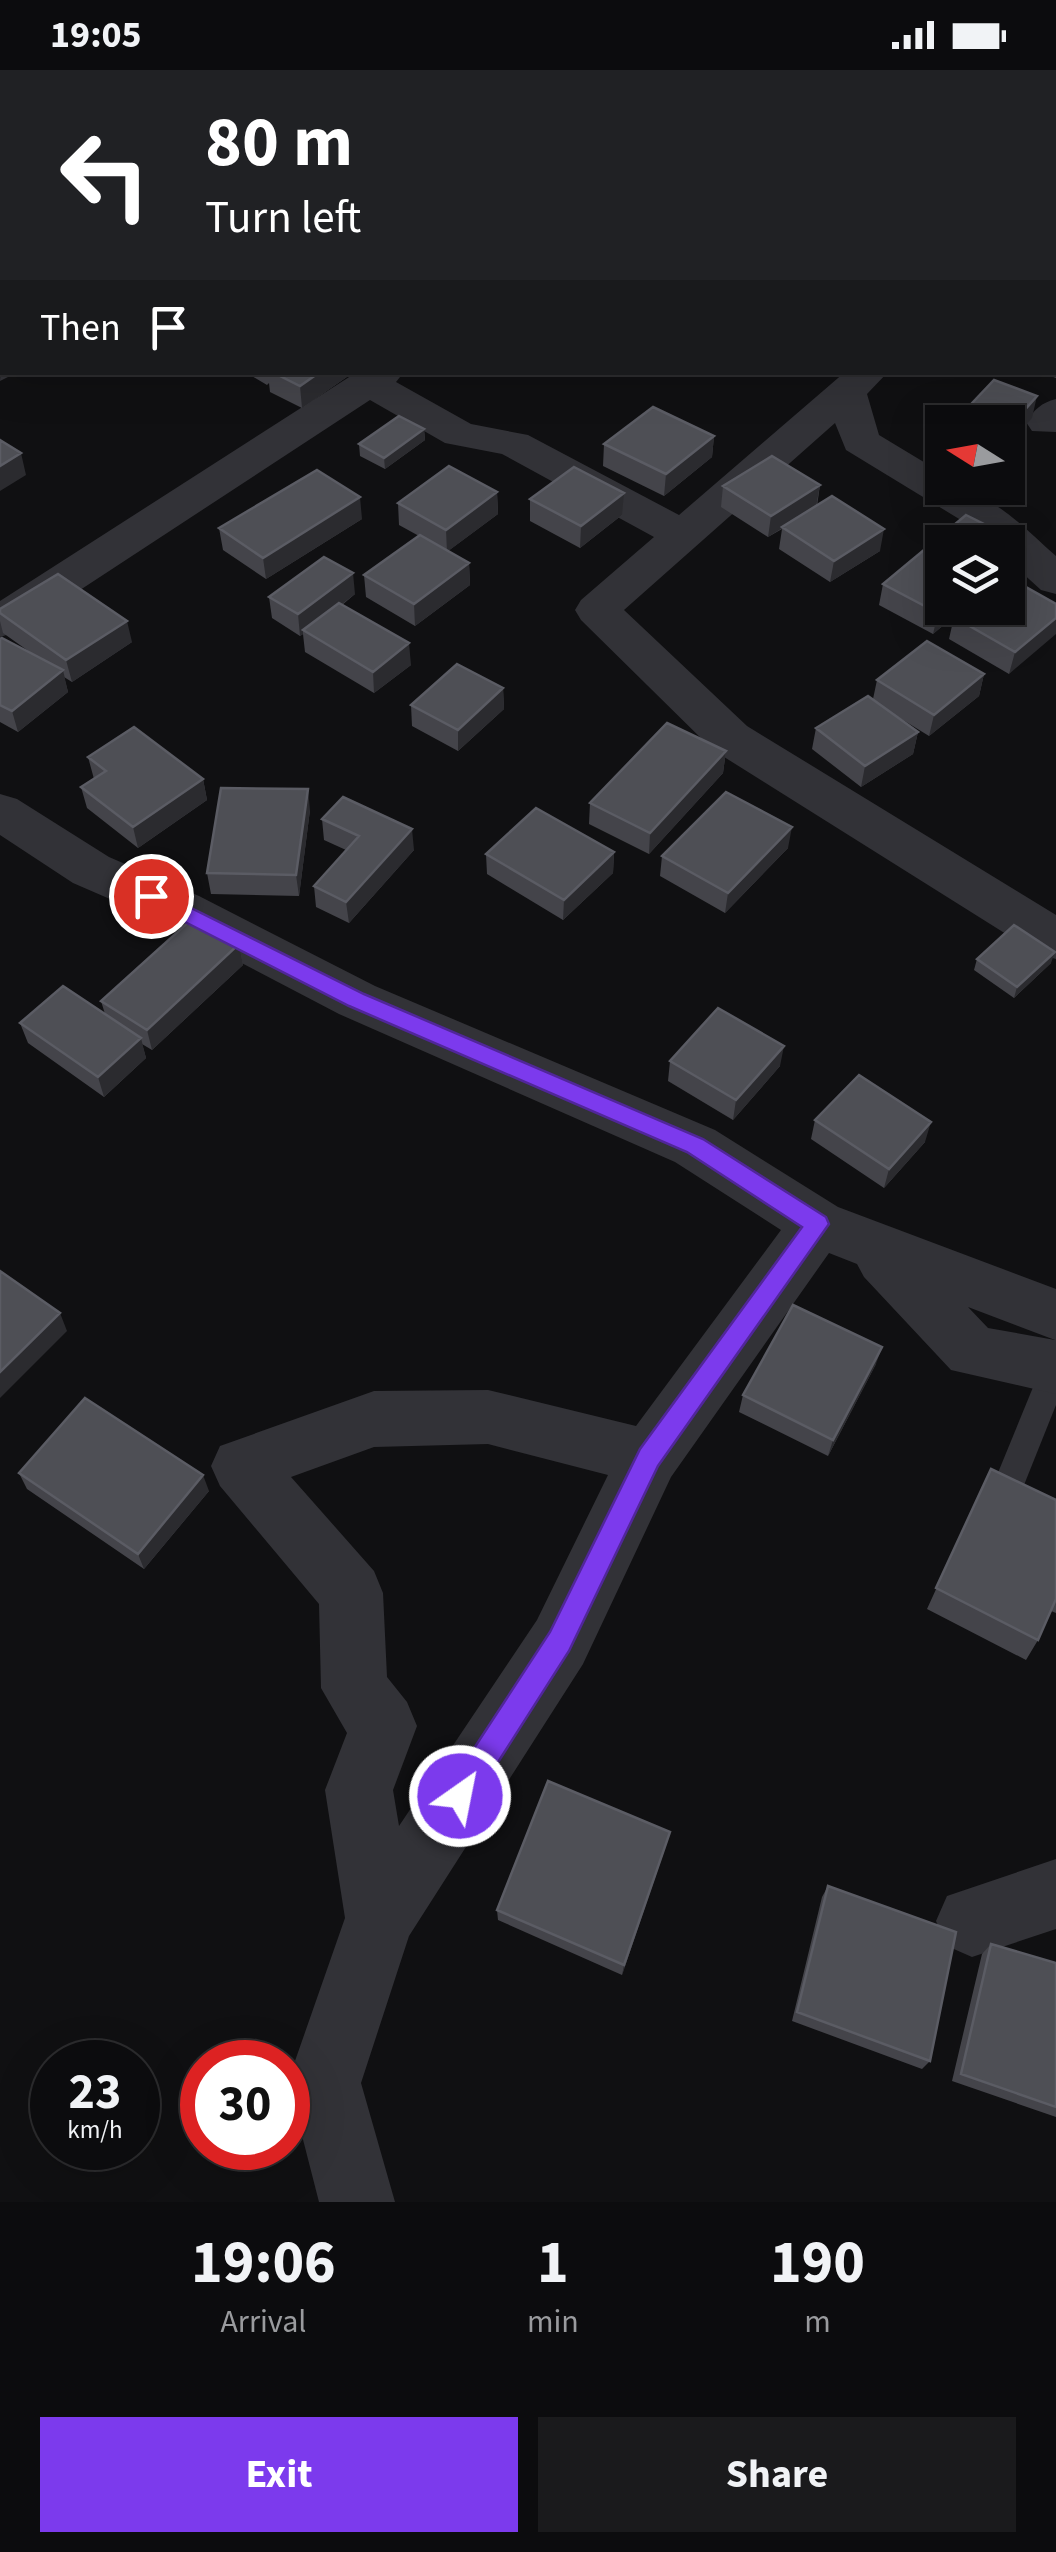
<!DOCTYPE html>
<html lang="en">
<head>
<meta charset="utf-8">
<style>
  :root { --surface:#0c0c0e; --page:#1a1a1c; --text:#f1f3f6; --muted:#9a9b9e; --line:#2c2c2e; --accent:#7c3aed }
  body { margin:0; font-family:"Source Sans 3",sans-serif; background:var(--page); color:var(--text); height:100vh; display:flex; flex-direction:column; font-size:38px; white-space:nowrap }
  * { box-sizing:border-box; margin:0 }
  p { font-size:32px; color:var(--muted) }
  .icon { flex:none; width:55px; height:55px; fill:none; stroke:currentColor; stroke-width:2; stroke-linecap:round; stroke-linejoin:round }
  .map { position:relative; height:2132px; overflow:hidden }
  .sheet { display:flex; flex-direction:column; background:var(--surface); flex:1 }
  .sheet>* { flex:none }
  .guide { position:absolute; left:0px; top:0px; width:1058px; height:305px; box-shadow:0 10px 40px #0002,0 0 0 2px var(--line); background:#202124; color:#fff; overflow:hidden }
  .needle { width:65px; rotate:281deg }
  .tools { position:absolute; left:925px; top:335px; display:grid; gap:20px }
  .tools a { display:grid; place-items:center; width:100px; height:100px; border-radius:0px; background:var(--surface); box-shadow:0 10px 40px #0002,0 0 0 2px var(--line); font-size:50px }
  .speed { position:absolute; left:30px; top:1970px; display:flex; gap:20px; font-size:50px; font-weight:700; text-align:center }
  .speed>* { display:grid; place-content:center; width:130px; height:130px; border-radius:50%; background:var(--surface); box-shadow:0 10px 40px #0002,0 0 0 2px var(--line); line-height:1 }
  .speed small { font-size:25px; font-weight:400 }
  .speed .limit { border:15px solid #d22; background:#fff; color:#111 }
  .pin { position:absolute; display:grid; place-items:center; width:85px; height:85px; color:#fff; margin:-42px; border:5px solid #fff; border-radius:50%; box-shadow:0 2px 10px #0007 }
  .me { position:absolute; width:110px; margin:-55px; rotate:33deg; stroke-linejoin:round; filter:drop-shadow(0 0 8px #0008) }
  .turn { display:flex; align-items:center; gap:35px; height:210px; padding:0 40px; font-size:45px }
  .turn .icon { width:130px; height:130px; stroke-width:2.5 }
  .turn b { display:block; font-size:70px; line-height:85px }
  .then { display:flex; align-items:center; height:95px; padding:0 40px; background:#0003; gap:20px; font-size:38px }
  .eta { display:flex; justify-content:space-evenly; align-items:center; height:170px; text-align:center }
  .eta b { font-size:60px; font-weight:700; line-height:70px }
  .action { display:flex; gap:20px; margin-top:auto; padding:20px 40px }
  .action a { flex:1; height:115px; border-radius:0px; background:var(--accent); color:#fff; font-size:40px; font-weight:700; line-height:115px; text-align:center }
  .action a+a { background:var(--page); color:var(--text) }
  .status { display:flex; justify-content:space-between; align-items:center; height:70px; padding:0 50px; background:var(--surface); direction:ltr }
  .status svg { height:28px; fill:currentColor }
  .map>svg:first-child { display:block }
  .lines { fill:none; stroke-linecap:round; stroke-linejoin:round }
  .lane { fill:#323237; fill-rule:evenodd }
  .street { fill:#323237; fill-rule:evenodd }
  .wall { fill:#44444a }
  .shaded-wall { fill:#2b2b2f }
  .building { fill:#4e4f55; stroke:#5b5c64; stroke-width:2.5 }
  .route { fill:#7c3aed; stroke:#51269a; stroke-width:2.5 }
</style>
</head>
<body>
<div class="status"><b>19:05</b><svg viewBox="0 0 49 12"><path d="M0 12V9h3v3zM5 12V6h3v6zM10 12V3h3v9zM15 12V0h3v12zM26 1h20v11H26zM47 4h2v5h-2z"/></svg></div>
<div class="map">
<svg width="1056" height="2132" viewBox="0 0 1056 2132">
  <rect width="100%" height="100%" fill="#101012"/>
  <g class="lines">
    <path class="lane" d="M1056,1284v51l-34,85 -11,4 -11,-4 -5,-10 50,-122z"/>
    <path class="street" d="M1055,202h1v23h-1z
      M2,285v17h16l-18,9z
      M357,302h47l-8,10 75,42 57,11 151,80 166,-143h43l-21,22 12,41 63,38v15c48,0 80,39 114,68v38l-15,-4 -33,-30v-18h-20l-19,-17 -123,-75 -11,-27 -211,187 123,116 309,189v44l-18,-5 -325,-204 -132,-130 -6,-10 6,-10 73,-63 -152,-83 -57,-11 -75,-43 -354,232 -16,5v-36z
      M1056,329v33l-24,-1 -6,-9c9,-13 15,-19 30,-23z
      M0,724l17,5 92,58 90,39 176,90 340,144 123,77 218,82v105l-105,-24 -87,-93 -7,-13 -28,-11 -158,224 -88,187 -174,272 -48,147 34,119h-76l-31,-121 57,-163 -20,-128 22,-57 -26,-45 -2,-84 -99,-118 -9,-20 9,-20 154,-55 114,-1 148,36 145,-196 -106,-68 -336,-148 -176,-92 -90,-39 -73,-48zM968,1237l87,33 -67,-12zM488,1374l120,31 -71,145 -138,206 -6,-36 24,-64 -10,-24 -20,-25 -4,-84 -9,-22 -83,-94 83,-30z
      M1056,1789v70l-84,28 -25,-11 -11,-25 11,-25z"/>
  </g>
  <path class="wall" d="M498,0h113l-3,2h-30l-6,-2v2h-74z
    M847,0h57l-1,2h-56z
    M2,85v58l-2,-1v-55z
    M1055,233h1v75l-16,-6h15z
    M245,302h109l-52,36 -32,-16 -1,-9 -2,2z
    M424,359l1,11 -40,29 -25,-13 -1,-12z
    M714,366l-2,21 -48,39 -61,-30 1,-22z
    M820,415l-3,21 63,45 -50,31 -51,-33 3,-20 -14,8 -47,-30 2,-21z
    M497,422l1,22 -50,37 21,12 1,22 -55,41 -49,-29 -2,-22 55,-39 -20,-11 -1,-22z
    M530,429l92,16 -42,33 -50,-27z
    M362,449l-96,60 -43,-29 -4,-22z
    M1014,494l-72,44h22l-31,26 -54,-29 4,-21z
    M355,524l-13,11 69,60 -37,28 -69,-41 -2,-18 -3,2 -28,-18 -3,-21z
    M1056,534l-47,70 -60,-35 5,-22z
    M0,539l132,33 -60,40 -8,-5 4,15 -50,40 -18,-10v-83l34,16 -31,-22 -3,-12z
    M984,604l-5,22 -50,40 -39,-24 28,20 -5,22 -52,33 -49,-38 4,-21 57,-29 4,-19z
    M503,618l1,21 -46,42 -46,-25 -1,-21z
    M726,681l-3,22 -74,81 -60,-30 1,-21z
    M88,687l115,22 4,21 -69,48 -51,-40 -6,-21 13,-8z
    M310,740l-11,86 -88,-2 -4,-21z
    M322,749l92,31 -65,73 -33,-16 -2,-21 32,-36 -22,-10z
    M788,778l-63,65 -65,-37 2,-20z
    M614,782l-1,21 -50,47 -76,-46 -1,-20z
    M239,874l4,21 -91,85 -10,-6 4,14 -42,39 -76,-54 -8,-20 85,-9 -4,-13z
    M977,889l74,4 -37,35 -40,-28z
    M670,991l110,5 -47,54 -65,-39z
    M815,1050l110,22 -41,46 -73,-49z
    M876,1294l-48,92 -89,-44 4,-17z
    M991,1399l65,31v113l-5,-2 -13,29 -12,20 -99,-51z
    M19,1403l190,18 -65,78 -117,-80z
    M670,1762l-48,143 -124,-55 -1,-10z
    M828,1816l102,175 -8,8 -130,-48 30,-124z
    M991,1874l65,19v154l-104,-36 30,-127z"/>
  <path class="shaded-wall" d="M555,0h17v2h-22z
    M2,46v23l-2,1v-23z
    M2,215v25l-2,1v-24z
    M320,302h34l-52,36 -2,-22z
    M1037,326l-5,22 -24,27v-16z
    M424,359l1,11 -40,29 -1,-11z
    M714,366l-2,21 -48,39 2,-22z
    M21,383l5,22 -26,16v-25z
    M820,415l-4,22 -48,30 3,-21z
    M497,422l1,22 -51,38 -1,-22z
    M624,423l-2,22 -42,33 1,-22z
    M360,427l2,22 -96,60 -3,-21z
    M884,459l-4,22 -50,31 4,-21z
    M1020,472l-6,22 -6,6v-17z
    M469,493l1,22 -55,41 -1,-22z
    M353,503l2,21 -49,38 -3,-2v4l-3,2 -2,-22z
    M944,538h20l-31,26 5,-21z
    M1056,548v16l-47,40 6,-22z
    M127,551l5,21 -60,40 -6,-22z
    M409,573l2,22 -37,28 -1,-21z
    M63,600l5,22 -50,40 -6,-21z
    M984,604l-5,22 -50,40 5,-21z
    M503,618l1,21 -46,42v-21z
    M918,662l-5,22 -52,33 4,-21z
    M726,681l-3,22 -74,81 1,-21z
    M203,709l4,21 -69,48 -5,-21z
    M308,719l2,21 -11,86 -3,-21z
    M792,757l-4,21 -63,65 3,-20z
    M412,759l2,21 -65,73 -3,-21z
    M614,782l-1,21 -50,47 1,-20z
    M239,874l4,21 -91,85 -5,-20z
    M1055,882l-4,11 -37,35 3,-11z
    M141,968l5,20 -42,39 -6,-20z
    M784,976l-4,20 -47,54 3,-20z
    M931,1052l-6,20 -41,46 5,-19z
    M60,1243l7,18 -67,67v-26z
    M882,1277l-6,17 -48,92 5,-16z
    M203,1405l6,16 -65,78 -6,-15z
    M670,1762l-3,11 -45,132 2,-10z"/>
  <path class="building" d="M203,0h46l-5,2h-36z
    M274,0h53l7,2h-64z
    M349,0h82l-4,2h-72z
    M520,0h35l-5,2h-25z
    M590,0h11l7,2h-21z
    M818,0h17l8,2h-28z
    M867,0h32l-1,2z
    M933,0h42l-2,2h-42z
    M994,0h7l9,2h-19z
    M1055,21h1v32h-1z
    M0,31l2,1v14l-2,1z
    M2,85v39l-2,-1v-36z
    M2,165v24l-2,-1v-22z
    M0,202l2,1v12l-2,2z
    M1055,233h1v51h-1z
    M272,302h48l-20,14z
    M994,310l43,16 -29,33v-7h-45l-7,-2z
    M653,337l61,29 -48,38 -62,-30z
    M399,346l25,13 -40,29 -25,-14z
    M0,370l21,13 -21,13z
    M772,386l48,29 -49,31 -48,-30z
    M449,396l48,26 -51,38 -48,-27z
    M574,397l50,26 -43,33 -51,-27z
    M317,400l43,27 -97,61 -44,-30z
    M832,426l52,33 -50,32 -52,-34z
    M966,445l54,27 -12,11v-11h-66v66h2l-6,5 -55,-29z
    M420,465l49,28 -55,41 -50,-29z
    M324,487l29,16 -55,41 -29,-17z
    M58,504l69,47 -61,39 -66,-47v-4z
    M1008,507l48,27v14l-41,34 -61,-35 11,-9h43z
    M339,533l70,40 -36,29 -70,-42z
    M2,568l61,32 -51,41 -12,-6v-66z
    M927,571l57,33 -50,41 -57,-35z
    M457,594l46,24 -45,42 -47,-25z
    M868,626l50,36 -53,34 -49,-38z
    M667,653l59,28 -76,82 -60,-30z
    M134,657l69,52 -70,48 -52,-40 25,-16 -18,-14z
    M221,718l87,1 -12,86 -89,-2z
    M726,722l66,35 -64,66 -66,-37z
    M343,727l69,32 -66,73 -32,-16 45,-50 -37,-17z
    M536,738l78,44 -50,48 -78,-46z
    M194,847l45,27 -92,86 -46,-29z
    M1014,855l41,27 -38,35 -40,-28z
    M63,916l78,52 -43,39 -78,-54z
    M718,938l66,38 -48,54 -66,-39z
    M859,1005l72,47 -42,47 -74,-49z
    M0,1201l60,42 -60,59z
    M793,1235l89,42 -49,93 -90,-45z
    M85,1328l118,77 -65,79 -119,-81z
    M991,1399l65,31v99l-18,41 -102,-52z
    M548,1711l122,51 -46,133 -127,-55z
    M828,1816l128,46 -26,129 -133,-49z
    M991,1874l65,19v144l-95,-33z"/>
  <path class="route" d="M151,818l213,106 339,145 123,78 3,7 -171,242 -89,185 -99,155 -10,4 -10,-4 -4,-10 4,-11 100,-153 90,-183 162,-222 -115,-75 -338,-146 -205,-105v-10z"/>
</svg>
<div class="tools">
<a><svg class="needle" viewBox="-14 -14 28 28"><path d="M0-13l5 13h-10z" fill="#e53935"/><path d="M0 13l5-13h-10z" fill="#9a9b9e"/></svg></a>
<a><svg class="icon" aria-label="layers" viewBox="0 0 24 24"><path d="M12 4l9 5-9 5-9-5zM3 14l9 5 9-5"/></svg></a>
</div>
<div class="speed"><div>23<small>km/h</small></div><div class="limit">30</div></div>
<div class="pin" style="left:151px;top:826px;background:#d93025"><svg class="icon" aria-label="arrive" viewBox="0 0 24 24"><path d="M6 21V4h12l-3 4 3 4H6"/></svg></div>
<svg class="me" style="left:460px;top:1726px" viewBox="-20 -20 40 40"><circle r="17" fill="#7c3aed" stroke="#fff" stroke-width="3"/><path d="M0-11L8 9 0 5-8 9z" fill="#fff"/></svg>
<div class="guide">
<div class="turn"><svg class="icon" aria-label="left" viewBox="0 0 24 24"><path d="M17 20v-9H6M10 6l-5 5 5 5"/></svg><div><b>80 m</b>Turn left</div></div>
<div class="then">Then<svg class="icon" aria-label="arrive" viewBox="0 0 24 24"><path d="M6 21V4h12l-3 4 3 4H6"/></svg></div>
</div>
</div>
<section class="sheet">
<div class="eta">
<div><b>19:06</b><p>Arrival</p></div>
<div><b>1</b><p>min</p></div>
<div><b>190</b><p>m</p></div>
</div>
<div class="action"><a>Exit</a><a>Share</a></div>
</section>
</body>
</html>
